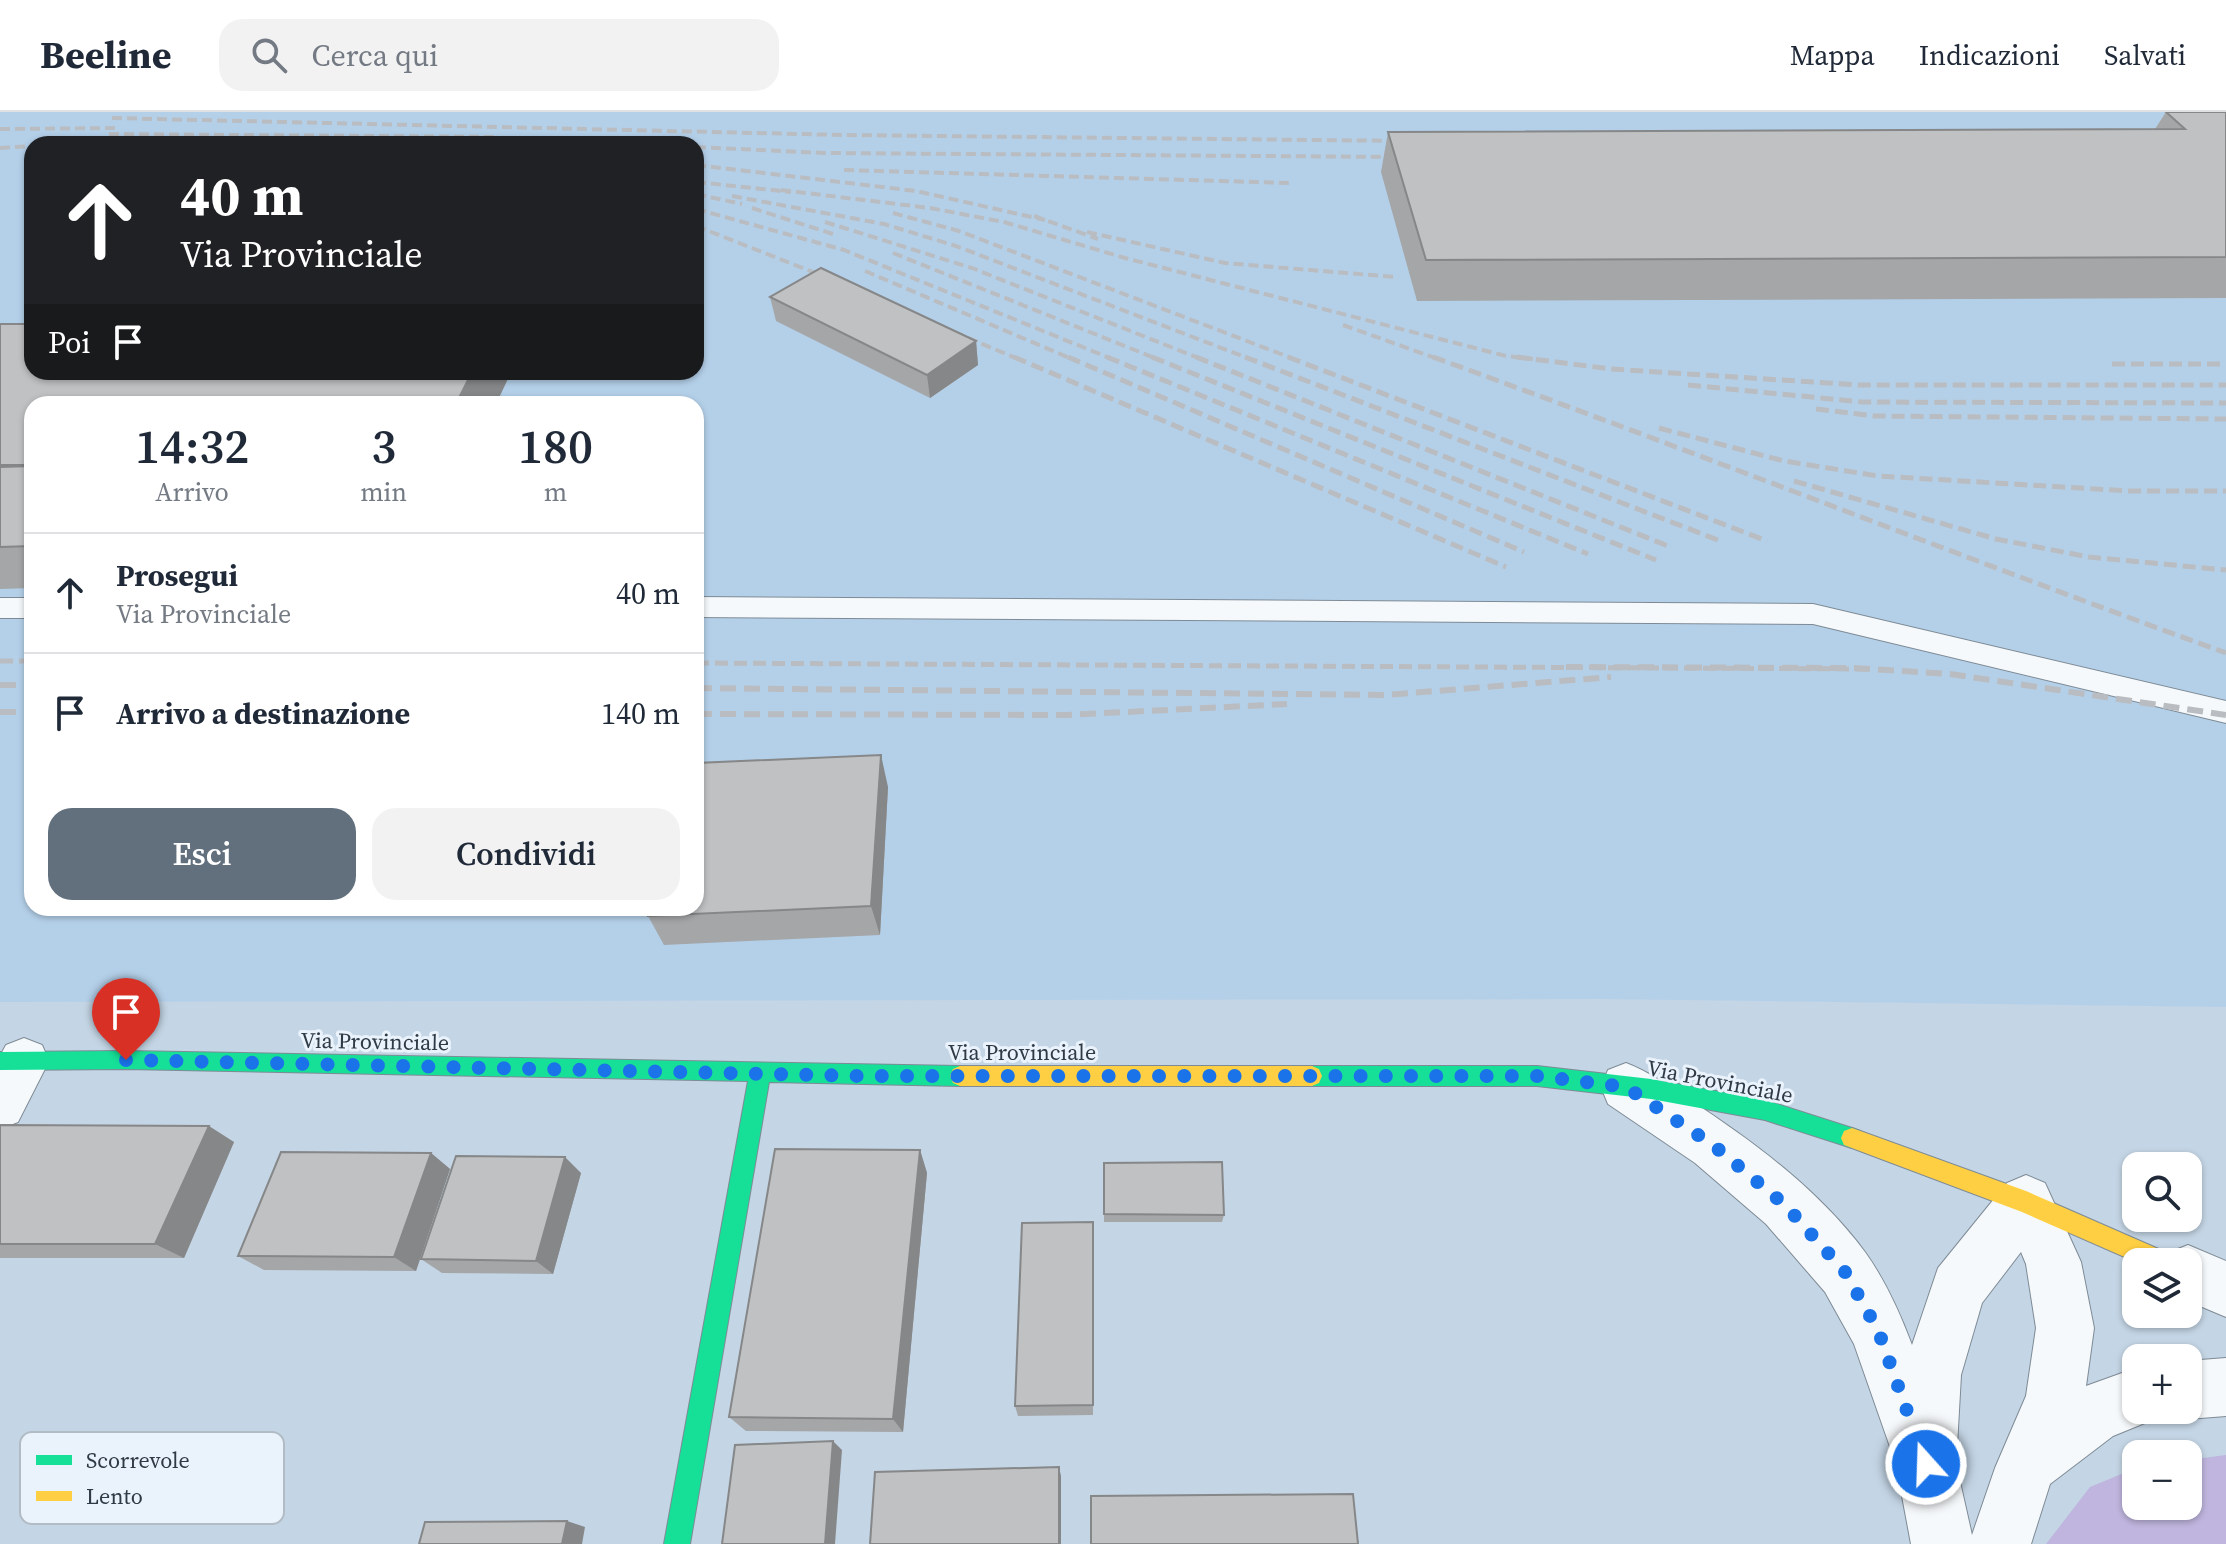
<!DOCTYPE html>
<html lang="it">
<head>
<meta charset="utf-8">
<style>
  :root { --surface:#fff; --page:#f2f2f3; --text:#1f2937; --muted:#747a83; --line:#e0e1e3; --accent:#62707e }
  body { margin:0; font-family:"Source Serif 4",serif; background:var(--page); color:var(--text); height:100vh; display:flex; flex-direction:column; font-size:30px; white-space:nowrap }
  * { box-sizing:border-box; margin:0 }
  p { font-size:26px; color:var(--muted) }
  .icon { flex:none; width:44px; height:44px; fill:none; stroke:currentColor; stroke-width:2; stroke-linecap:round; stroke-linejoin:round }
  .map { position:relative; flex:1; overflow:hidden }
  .panel { position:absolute; left:24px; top:284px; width:680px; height:520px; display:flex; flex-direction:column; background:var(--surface); border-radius:24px; box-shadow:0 2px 6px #0004 }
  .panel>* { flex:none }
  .banner { position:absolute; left:24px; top:24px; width:680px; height:244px; border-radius:24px; box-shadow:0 2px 6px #0004; background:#202124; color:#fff; overflow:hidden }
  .buttons { position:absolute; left:2122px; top:1040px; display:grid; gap:16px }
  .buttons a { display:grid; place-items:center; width:80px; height:80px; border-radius:16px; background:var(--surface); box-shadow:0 2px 6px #0004; font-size:40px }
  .pin { position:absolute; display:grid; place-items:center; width:68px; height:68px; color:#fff; margin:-82px -34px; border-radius:50% 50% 50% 0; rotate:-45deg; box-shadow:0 0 8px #0007 }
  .pin .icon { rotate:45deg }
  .me { position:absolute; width:88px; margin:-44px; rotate:340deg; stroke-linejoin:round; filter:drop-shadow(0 0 6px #0008) }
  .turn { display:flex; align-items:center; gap:28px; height:168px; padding:0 24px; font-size:36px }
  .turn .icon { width:104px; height:104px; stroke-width:2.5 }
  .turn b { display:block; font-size:56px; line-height:68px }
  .then { display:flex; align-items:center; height:76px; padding:0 24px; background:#0003; gap:16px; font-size:30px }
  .eta { display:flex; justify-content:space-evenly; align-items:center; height:136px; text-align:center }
  .eta b { font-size:48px; font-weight:600; line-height:56px }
  .cta { display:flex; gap:16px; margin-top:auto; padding:16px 24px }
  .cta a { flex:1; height:92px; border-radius:24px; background:var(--accent); color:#fff; font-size:32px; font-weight:600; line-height:92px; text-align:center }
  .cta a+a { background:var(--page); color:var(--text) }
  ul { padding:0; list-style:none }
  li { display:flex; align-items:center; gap:24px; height:120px; padding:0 24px; border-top:2px solid var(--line) }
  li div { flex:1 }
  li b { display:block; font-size:30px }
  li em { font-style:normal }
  header { display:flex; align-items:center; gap:48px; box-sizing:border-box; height:112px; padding:0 40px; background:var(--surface); border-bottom:2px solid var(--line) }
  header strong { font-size:38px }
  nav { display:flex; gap:44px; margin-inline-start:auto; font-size:28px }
  .search { width:560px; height:72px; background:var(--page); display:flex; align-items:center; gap:20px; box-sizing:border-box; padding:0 28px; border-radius:24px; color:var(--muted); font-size:30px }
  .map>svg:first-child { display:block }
  .built { fill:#b4d0e9; fill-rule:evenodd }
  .green { fill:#bfb5de }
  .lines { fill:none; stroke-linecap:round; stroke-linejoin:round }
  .lane-casing { stroke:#7e8b96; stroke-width:2 }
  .street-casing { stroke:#7e8b96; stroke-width:2 }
  .fast-casing { stroke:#7e8b96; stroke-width:2 }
  .slow-casing { stroke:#7e8b96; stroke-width:2 }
  .lane { fill:#f6f9fb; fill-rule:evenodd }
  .street { fill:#f6f9fb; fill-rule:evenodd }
  .fast { fill:#16e098; fill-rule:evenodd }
  .slow { fill:#ffcf43; fill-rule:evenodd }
  .rail-far2 { stroke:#b9bcc0; stroke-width:4; stroke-dasharray:10 5; stroke-linecap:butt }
  .rail-far1 { stroke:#b9bcc0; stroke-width:5; stroke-dasharray:13 6; stroke-linecap:butt }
  .rail { stroke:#b9bcc0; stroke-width:6; stroke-dasharray:16 8; stroke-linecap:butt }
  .wall { fill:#a4a6a8 }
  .shaded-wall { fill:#868788 }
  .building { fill:#bfc1c3; stroke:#868788; stroke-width:2 }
  .route { stroke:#1a73e8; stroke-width:14; stroke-dasharray:0 25.2 }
  .labels { text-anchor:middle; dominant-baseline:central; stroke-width:6; stroke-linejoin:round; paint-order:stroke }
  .street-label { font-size:22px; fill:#2e3a46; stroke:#eaf3fc }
  .key { fill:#eaf3fc; stroke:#b2bcc5; stroke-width:2 }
  .key-label { font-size:22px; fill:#2e3a46 }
</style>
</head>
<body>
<header>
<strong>Beeline</strong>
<div class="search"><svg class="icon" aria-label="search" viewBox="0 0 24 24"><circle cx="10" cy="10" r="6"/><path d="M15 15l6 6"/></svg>Cerca qui</div>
<nav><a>Mappa</a><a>Indicazioni</a><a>Salvati</a></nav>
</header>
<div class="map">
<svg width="2226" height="1432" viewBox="0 0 2226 1432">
  <rect width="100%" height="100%" fill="#c4d5e5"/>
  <path class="built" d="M0,0h2226v895l-626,-8 -1600,3zM32,32h664v228h-664zM32,292h664v504h-664z"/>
  <path class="green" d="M2226,1343v89h-180l44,-57 46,-19v38h52v-46z"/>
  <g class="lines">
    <defs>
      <path id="lane" d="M696,485l1117,7 413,97v22l-413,-99 -1117,-7z
        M0,486h32v20h-32z"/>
      <path id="street" d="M24,926l18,7 7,16 -31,61 -18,7v-73l6,-11z
        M1626,951c23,9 43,23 64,37 63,41 129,90 175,152 20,28 35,61 47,93l26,-77 69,-85 19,-8 19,8 36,79 13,66 -8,58 50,-18v42h24l-3,8 -44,18 -63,48 -19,60h-120l-15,-80 -42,-120 -29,-52 -59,-68 -71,-61 -87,-59 -7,-17 7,-17zM2021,1140l5,12 10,64 -10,68 -31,72 -23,67 -16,-71 5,-89 21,-72z
        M2188,1133l38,16v56l-38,-16v-39h-23l3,-9z
        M2226,1246v58l-38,3 -21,-8 21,-1v-49z"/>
      <path id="fast" d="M126,939l834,15 7,3 3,7 -3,7 -7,3 -191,-4 -79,462h-26l84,-463 -622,-12 -126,1v-18z
        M1312,954h225l114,13 114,21 87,28 8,3 3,7 -3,7 -8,3 -87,-28 -114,-21 -114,-13h-225l-7,-3 -3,-7 3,-7z"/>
      <path id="slow" d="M960,954h352l7,3 3,7 -3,7 -7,3h-352l-7,-3 -3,-7 3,-7z
        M1852,1016l174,63 144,63 3,8h-37l-114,-50 -178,-67 -3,-7 3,-7z"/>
    </defs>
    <use href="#lane" class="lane-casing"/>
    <use href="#street" class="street-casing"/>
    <use href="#fast" class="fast-casing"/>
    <use href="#slow" class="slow-casing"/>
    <use href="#lane" class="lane"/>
    <use href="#street" class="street"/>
    <use href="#fast" class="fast"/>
    <use href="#slow" class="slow"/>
    <path class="rail-far2" d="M112,6l731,17 565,6
      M0,17l120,-1
      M109,22l388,3
      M529,26l116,6
      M69,32l55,-1
      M696,35l128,6 580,4
      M0,36l32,-2
      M696,53l220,26 129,29
      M844,58l447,13
      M696,70l95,10
      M781,78l149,18 74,14 121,36 381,98 27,3
      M696,82l46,10
      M732,84l152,28 72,22 294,113
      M752,96l84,27
      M696,97l148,41 268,109
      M893,101l66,18 335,128
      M1034,104l64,23
      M825,110l147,46 229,91
      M696,114l137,54
      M1087,120l138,31 170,14
      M893,141l264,106
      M865,159l207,88
      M1343,213l95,34
      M954,220l64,27"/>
    <path class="rail-far1" d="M1014,245l492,210
      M1068,245l456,195
      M1107,245l481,197
      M1152,245l504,203
      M1196,245l472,189
      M1245,245l478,185
      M1288,245l479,184
      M1433,245c265,96 528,200 793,296
      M1517,245l94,12 248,16h367
      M2112,252h114
      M1688,273l174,17 364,1
      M1816,297l59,7 351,3
      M1659,316l125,33 94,15 252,15h96
      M1794,369l202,58 93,18 137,13
      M0,549h32
      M696,551l1170,6"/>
    <path class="rail" d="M1566,555l288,1 96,6 276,41
      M0,573h32
      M696,576l690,7 225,-18
      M0,600h32
      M696,602l369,1 222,-11"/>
  </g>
  <path class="wall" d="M2166,0h60v186l-809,3 -36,-129 7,-40 767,-3z
    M770,185l206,44 2,24 -48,33 -154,-77z
    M0,212l511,48 -15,32h-464v184l-32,1z
    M888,675l-8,148 -216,10 -16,-29z
    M0,1013l234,17 -50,116h-184z
    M920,1038l7,23 -24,259 -157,-1 -17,-14z
    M431,1041l19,16 -34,102 -152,-1 -26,-14z
    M1104,1051l120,52 -2,7h-118z
    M581,1061l-28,101 -111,-1 -21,-14z
    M1094,1124l-1,179 -75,1 -3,-10z"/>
  <path class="shaded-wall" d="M976,229l2,24 -48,33 -3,-23z
    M472,260h39l-15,32h-40z
    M881,643l7,32 -8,148 -9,-29z
    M209,1014l25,16 -50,116 -29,-14z
    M920,1038l7,23 -24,259 -10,-13z
    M431,1041l19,16 -34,102 -22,-14z
    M565,1045l16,16 -28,101 -17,-13z
    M833,1329l9,9 -7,94h-10z
    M1059,1355l2,9v68h-2z
    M567,1409l18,6 -3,17h-20z"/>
  <path class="building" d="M2166,0h60v145l-800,3 -38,-128 797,-3z
    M821,156l155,73 -49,34 -157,-78z
    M0,212h32v48h440l-16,32h-424v61h-32z
    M32,354v80l-32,1v-80z
    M881,643l-10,151 -223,10 1,-8h47v-145z
    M0,1013l209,1 -54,118h-155z
    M775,1037l145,1 -27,269 -164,-2z
    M281,1040l150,1 -37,104 -156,-1z
    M456,1044l109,1 -29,104 -115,-2z
    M1222,1050l2,53 -120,-1v-51z
    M1093,1110v183l-78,1 7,-183z
    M833,1329l-8,103h-103l13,-99z
    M1059,1355v77h-189l5,-72z
    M1353,1382l5,50h-267v-48z
    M567,1409l-5,23h-143l6,-22z"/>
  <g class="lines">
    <path class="route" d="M126,948l735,16h676l89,11 87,58 72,60 60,67 33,58 48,134"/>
  </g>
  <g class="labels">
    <g class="street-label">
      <text transform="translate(375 929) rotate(1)">Via Provinciale</text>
      <text x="1022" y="940">Via Provinciale</text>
      <text transform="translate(1720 969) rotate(11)">Via Provinciale</text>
    </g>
  </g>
  <rect x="20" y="1320" width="264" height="92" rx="12" class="key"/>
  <rect x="36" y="1343" width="36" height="10" fill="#16e098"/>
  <rect x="36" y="1379" width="36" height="10" fill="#ffcf43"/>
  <g class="key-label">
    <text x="86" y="1356">Scorrevole</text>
    <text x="86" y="1392">Lento</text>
  </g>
</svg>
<div class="buttons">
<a><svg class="icon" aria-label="search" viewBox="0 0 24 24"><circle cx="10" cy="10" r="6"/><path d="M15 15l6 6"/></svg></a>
<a><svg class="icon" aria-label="layers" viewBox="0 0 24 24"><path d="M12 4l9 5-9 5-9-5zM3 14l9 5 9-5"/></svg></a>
<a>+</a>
<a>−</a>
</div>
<div class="pin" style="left:126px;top:948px;background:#d93025"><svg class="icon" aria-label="arrive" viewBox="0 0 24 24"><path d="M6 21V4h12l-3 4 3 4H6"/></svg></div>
<svg class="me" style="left:1926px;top:1352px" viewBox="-20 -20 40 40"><circle r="17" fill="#1a73e8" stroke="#fff" stroke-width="3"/><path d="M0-11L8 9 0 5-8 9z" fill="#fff"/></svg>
<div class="banner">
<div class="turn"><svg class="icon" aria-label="ahead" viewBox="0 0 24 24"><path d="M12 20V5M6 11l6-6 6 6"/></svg><div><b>40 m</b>Via Provinciale</div></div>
<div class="then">Poi<svg class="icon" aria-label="arrive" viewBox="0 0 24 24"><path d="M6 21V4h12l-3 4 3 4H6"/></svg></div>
</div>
<section class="panel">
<div class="eta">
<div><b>14:32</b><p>Arrivo</p></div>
<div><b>3</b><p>min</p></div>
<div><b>180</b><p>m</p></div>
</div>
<ul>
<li><svg class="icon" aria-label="ahead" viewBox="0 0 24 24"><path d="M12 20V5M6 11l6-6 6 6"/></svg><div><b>Prosegui</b><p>Via Provinciale</p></div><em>40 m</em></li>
<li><svg class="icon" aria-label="arrive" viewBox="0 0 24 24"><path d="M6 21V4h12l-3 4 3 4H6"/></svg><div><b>Arrivo a destinazione</b></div><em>140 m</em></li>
</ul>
<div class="cta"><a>Esci</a><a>Condividi</a></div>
</section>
</div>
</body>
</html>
